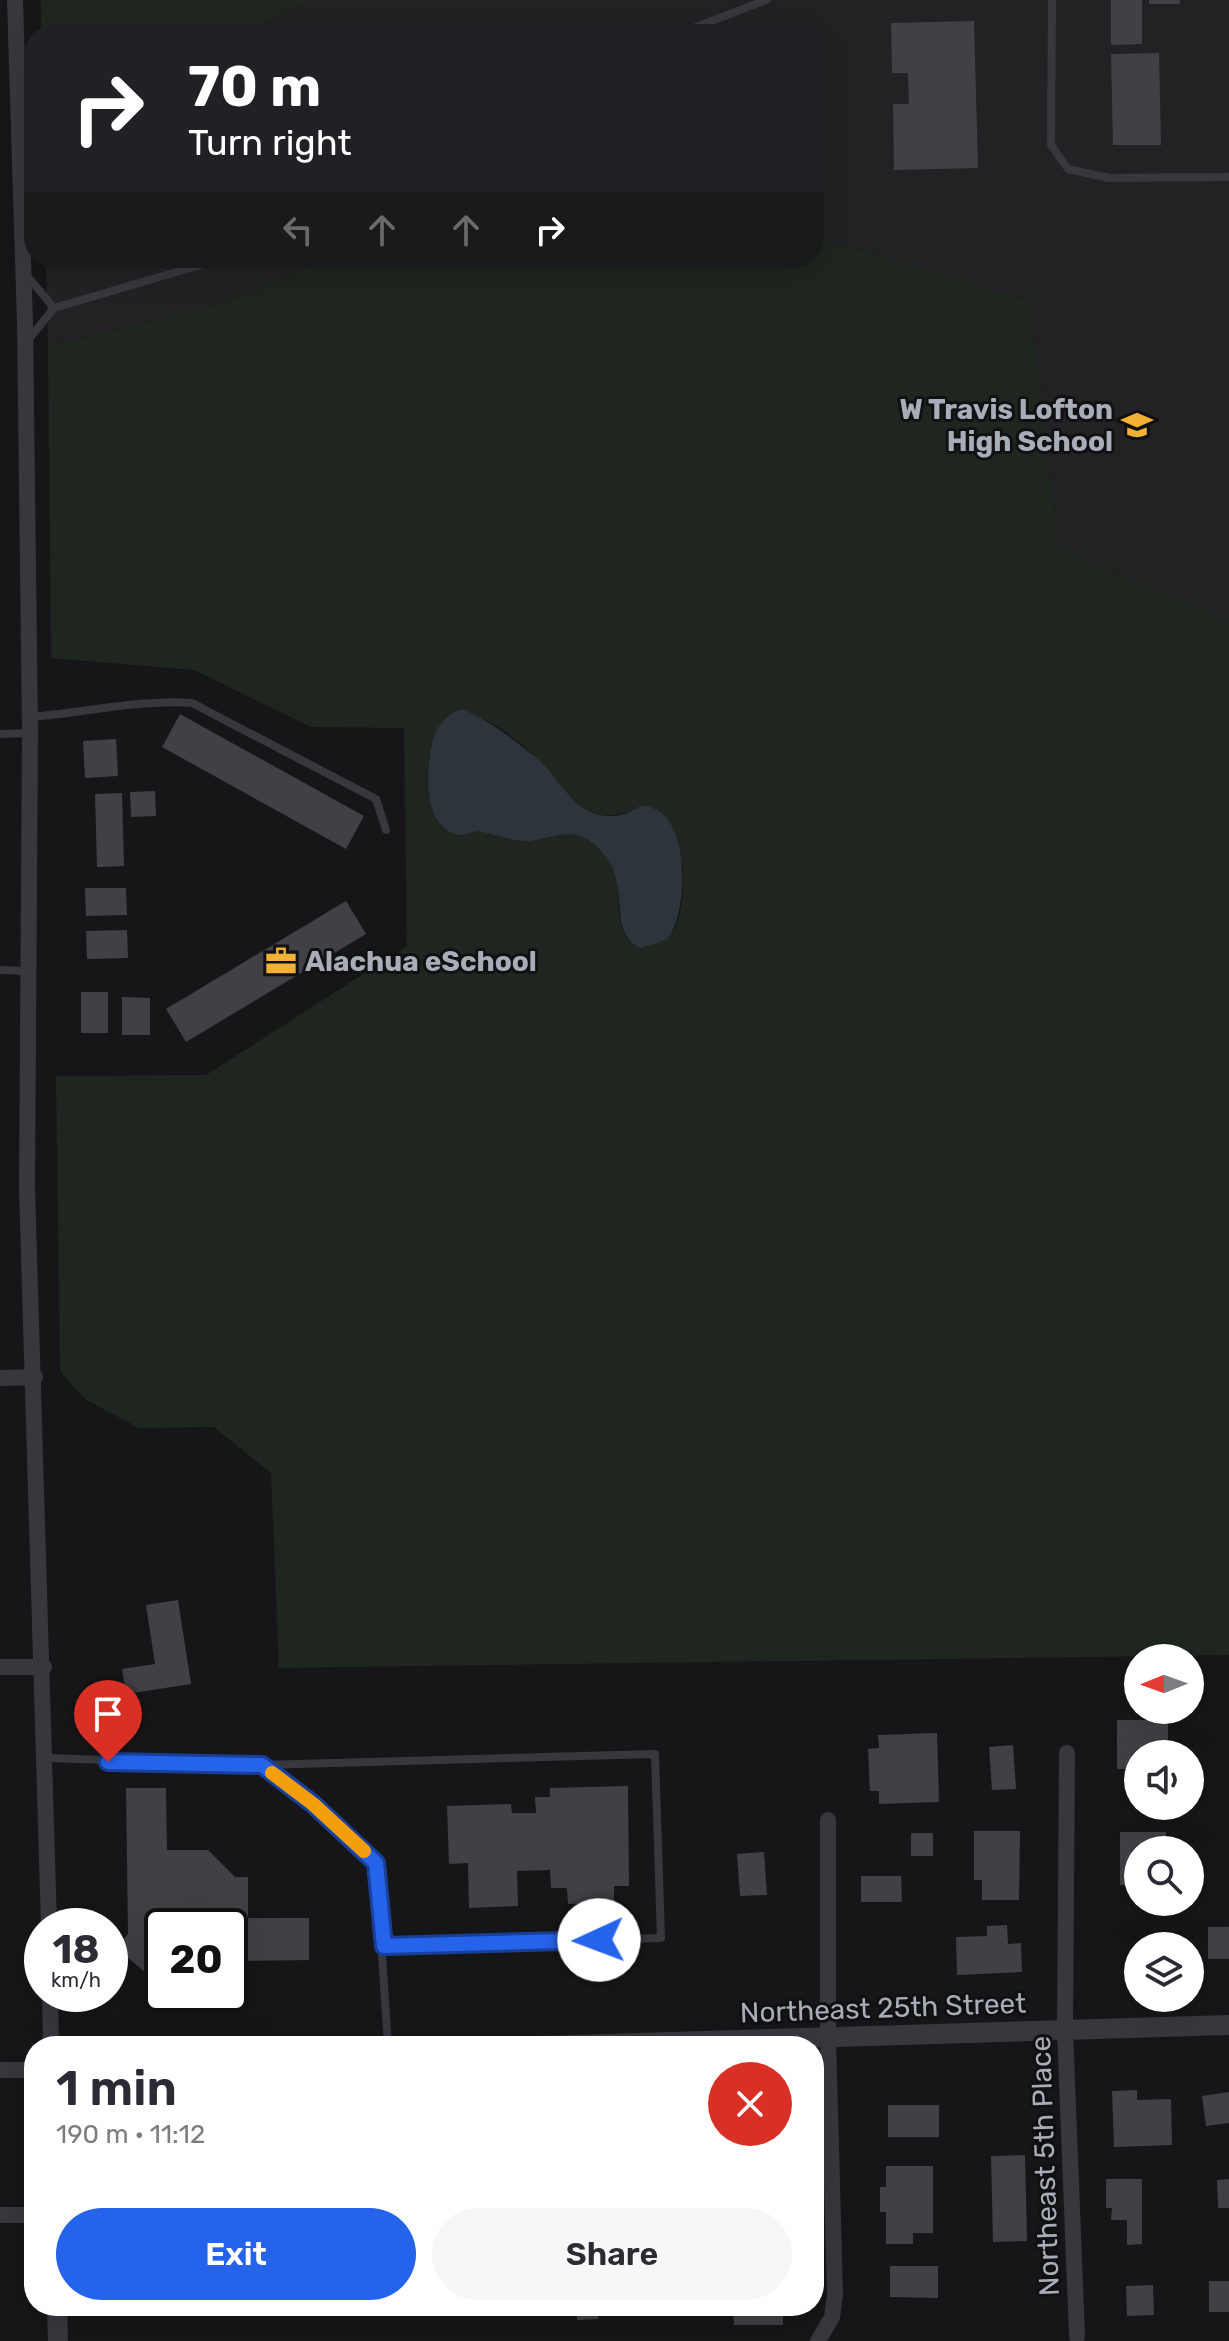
<!DOCTYPE html>
<html lang="en">
<head>
<meta charset="utf-8">
<style>
  :root { --surface:#fff; --page:#f7f7f7; --text:#2b2b33; --muted:#7c7c81; --accent:#2563eb }
  body { margin:0; font-family:Rubik,sans-serif; background:var(--page); color:var(--text); height:100vh; display:flex; flex-direction:column; font-size:30px; white-space:nowrap }
  * { box-sizing:border-box; margin:0 }
  p { font-size:26px; color:var(--muted) }
  .icon { flex:none; width:44px; height:44px; fill:none; stroke:currentColor; stroke-width:2; stroke-linecap:round; stroke-linejoin:round }
  .map { position:relative; flex:1; overflow:hidden }
  .panel { position:absolute; left:24px; top:2036px; width:800px; height:280px; display:flex; flex-direction:column; background:var(--surface); border-radius:32px; box-shadow:0 8px 32px #0002 }
  .panel>* { flex:none }
  .hud { position:absolute; left:24px; top:24px; width:800px; height:244px; border-radius:32px; box-shadow:0 8px 32px #0002; background:#202124; color:#fff; overflow:hidden }
  .needle { width:52px; rotate:269deg }
  .fabs { position:absolute; left:1124px; top:1644px; display:grid; gap:16px }
  .fabs a { display:grid; place-items:center; width:80px; height:80px; border-radius:50%; background:var(--surface); box-shadow:0 8px 32px #0002; font-size:40px }
  .speed { position:absolute; left:24px; top:1908px; display:flex; gap:16px; font-size:40px; font-weight:700; text-align:center }
  .speed>* { display:grid; place-content:center; width:104px; height:104px; border-radius:50%; background:var(--surface); box-shadow:0 8px 32px #0002; line-height:1 }
  .speed small { font-size:20px; font-weight:400 }
  .speed .limit { border:4px solid #111; border-radius:12px; background:#fff; color:#111 }
  .pin { position:absolute; display:grid; place-items:center; width:68px; height:68px; color:#fff; margin:-82px -34px; border-radius:50% 50% 50% 0; rotate:-45deg; box-shadow:0 0 8px #0007 }
  .pin .icon { rotate:45deg }
  .me { position:absolute; width:88px; margin:-44px; rotate:268deg; stroke-linejoin:round; filter:drop-shadow(0 0 6px #0008) }
  .turn { display:flex; align-items:center; gap:28px; height:168px; padding:0 32px; font-size:36px }
  .turn .icon { width:104px; height:104px; stroke-width:2.5 }
  .turn b { display:block; font-size:56px; line-height:68px }
  .lanes { display:flex; align-items:center; height:76px; padding:0 32px; background:#0003; justify-content:center; gap:40px; direction:ltr }
  .lanes .off { opacity:.35 }
  .round { display:grid; place-items:center; flex:none; width:84px; height:84px; border-radius:42px; background:var(--page) }
  .headline { display:flex; align-items:center; justify-content:space-between; height:136px; padding:0 32px }
  h1 { font-size:48px; font-weight:600; line-height:60px }
  .primary-button { display:flex; gap:16px; margin-top:auto; padding:16px 32px }
  .primary-button a { flex:1; height:92px; border-radius:48px; background:var(--accent); color:#fff; font-size:32px; font-weight:600; line-height:92px; text-align:center }
  .primary-button a+a { background:var(--page); color:var(--text) }
  .map>svg:first-child { display:block }
  .built { fill:#222225 }
  .green { fill:#1e261f; fill-rule:evenodd }
  .water { fill:#2c353c }
  .building { fill:#404145 }
  .lines { fill:none; stroke-linecap:round; stroke-linejoin:round }
  .service { stroke:#37383d; stroke-width:8 }
  .minor { stroke:#37383d; stroke-width:16 }
  .tertiary { stroke:#37383d; stroke-width:20 }
  .route-casing { stroke:#184099; stroke-width:20 }
  .route { stroke:#2563eb; stroke-width:14 }
  .slow { stroke:#f59e0b; stroke-width:14 }
  .labels { text-anchor:middle; dominant-baseline:central; stroke-width:6; stroke-linejoin:round; paint-order:stroke }
  .poi-label { font-size:28px; font-weight:bold; fill:#a8adb8; stroke:#111113; text-anchor:end }
  .street-label { font-size:28px; fill:#a8adb8; stroke:#111113 }
</style>
</head>
<body>
<div class="map">
<svg width="1229" height="2341" viewBox="0 0 1229 2341">
  <rect width="100%" height="100%" fill="#161618"/>
  <path class="built" d="M308,0h921v620l-170,-70 -29,-249 -216,-65v-202h-568z
    M46,258h286l-109,45 -175,43z"/>
  <path class="green" d="M41,0h267l-62,34h-205z
    M814,236l216,65 29,249 170,70v1035l-950,13 -8,-195 -57,-46 -75,1 -53,-28 -26,-28 -4,-296 150,-1 201,-129 -3,-218 -93,-1 -117,-57 -143,-12 -3,-312 175,-43 109,-45h482zM456,711c31,4 61,27 83,50 30,32 46,71 98,47l46,58c0,24 1,53 -15,73h-40c-22,-33 9,-66 -38,-98 -21,-14 -38,-3 -59,0 -17,1 -33,-6 -48,-9 -9,-2 -16,4 -24,3 -6,-1 -10,-6 -14,-10 -22,-19 -18,-48 -14,-74 2,-16 13,-30 25,-40z"/>
  <path class="water" d="M462,709c28,12 48,28 72,47 27,21 39,63 80,60 10,0 19,-7 28,-10 50,1 47,105 26,133l-27,9c-39,-18 -3,-68 -47,-104 -22,-18 -40,-6 -64,-3 -17,1 -32,-6 -48,-9 -9,-2 -15,4 -23,3 -37,-7 -33,-64 -27,-91 3,-15 14,-31 30,-35z"/>
  <path class="building" d="M1111,0h31v44l-31,1z
    M1149,0h31v4h-31z
    M974,21l4,147 -84,2 -1,-66h16l-1,-31h-16l-1,-50z
    M1159,53l2,92h-48l-2,-91z
    M180,714l184,102 -18,33 -184,-102z
    M116,739l2,37 -33,2 -2,-37z
    M155,791l1,25 -25,1 -1,-25z
    M122,793l2,73 -27,1 -2,-73z
    M85,888h41l1,27 -41,1z
    M346,901l20,33 -180,108 -20,-33z
    M127,930l1,28 -41,1 -1,-28z
    M81,992h27v41h-27z
    M122,997l28,1v37h-28z
    M178,1600l13,84 -65,10 -4,-25 33,-5 -9,-59z
    M1117,1720h51v34h-30v15h-21z
    M937,1733l2,69 -60,2v-13h-9l-2,-42 11,-1 -1,-13z
    M1013,1745l3,44 -24,1 -3,-43z
    M628,1786l1,100h-15v17l-46,1 -1,-16h-16l-1,-18 -33,1 1,35 -49,2 -1,-45 -19,1 -2,-58 64,-2 1,9h24l-1,-16h15v-9z
    M126,1788h40l1,62h41l27,27h13v41h61v42l-79,1v-35h-68v37l-11,14 -35,-29 12,-14z
    M974,1831h46l-1,69h-37v-20h-8z
    M1120,1832h46v18h-28v35h-18z
    M911,1833h22v23h-22z
    M764,1852l3,43 -27,1 -3,-42z
    M861,1876h40l1,26h-41z
    M1007,1925l1,19 13,-1 1,29 -65,3 -1,-38 31,-1v-10z
    M1208,1927h21v32h-21z
    M1137,2090v10l34,-1 1,46 -58,2 -2,-56z
    M1229,2092v31l-23,3 -4,-30z
    M888,2105h51v32h-51z
    M1025,2155l2,86 -34,1 -2,-86z
    M886,2166h47v67h-20v11h-27v-32h-6v-25h6z
    M1106,2179h36v65l-15,1v-25h-16l1,-12h-6z
    M1229,2179v29h-11l-1,-28z
    M890,2266h48v32l-48,-1z
    M1209,2281h20v31h-20z
    M1153,2285l1,30 -27,1 -1,-30z
    M577,2306h21v13l-21,1z
    M733,2306h50v19h-49z"/>
  <g class="lines">
    <path class="service" d="M1052,0l-1,145 17,24 41,9 120,-1
      M678,34l88,-34
      M28,277l26,31 -26,32
      M54,308l170,-50
      M30,717c53,-4 110,-18 162,-14l184,96 10,31
      M0,734l30,-1
      M0,970l27,1
      M46,1758l216,7 51,39 63,59 12,183
      M262,1765l393,-11 6,184 -277,8"/>
    <path class="minor" d="M15,0l10,322 5,411 -3,456 22,737
      M0,1378l35,-1
      M0,1667h44
      M1067,1753l-2,277 12,306
      M50,1994l1,52
      M0,2070h34
      M0,2215h34
      M818,2341l14,-24 3,-22 -7,-258v-217"/>
    <path class="tertiary" d="M538,2046l691,-21
      M57,2306l1,35"/>
  </g>
  <g class="lines">
    <defs>
      <path id="route" d="M108,1762l154,3 51,39 63,59 8,83 215,-6"/>
    </defs>
    <use href="#route" class="route-casing"/>
    <use href="#route" class="route"/>
    <path class="slow" d="M272,1773l41,31 51,47"/>
  </g>
  <defs>
    <symbol id="school-bare" viewBox="-9 -9 18 18"><path d="M0-5L7-2L0 1L-7-2ZM-4 1L0 2.5L4 1V4Q0 6-4 4Z" fill="#f2b134" stroke="#111113" stroke-width="2.5" paint-order="stroke"/></symbol>
    <symbol id="office-bare" viewBox="-9 -9 18 18"><path d="M-6-3h4V-5.5h4V-3h4V5H-6ZM-1-4.5V-3h2v-1.5ZM-6 0V1H6V0Z" fill="#f2b134" stroke="#111113" stroke-width="2.5" paint-order="stroke"/></symbol>
  </defs>
  <g fill-rule="evenodd">
    <use href="#school-bare" x="1115" y="403" width="44" height="44"/>
    <use href="#office-bare" x="259" y="939" width="44" height="44"/>
  </g>
  <g class="labels">
    <g class="poi-label">
      <text x="1113" y="409">W Travis Lofton<tspan x="1113" dy="32">High School</tspan></text>
      <text x="305" y="961" text-anchor="start">Alachua eSchool</text>
    </g>
    <g class="street-label">
      <text transform="translate(883 2008) rotate(-2)">Northeast 25th Street</text>
      <text transform="translate(1045 2166) rotate(-92)">Northeast 5th Place</text>
    </g>
  </g>
</svg>
<div class="fabs">
<a><svg class="needle" viewBox="-14 -14 28 28"><path d="M0-13l5 13h-10z" fill="#e53935"/><path d="M0 13l5-13h-10z" fill="#7c7c81"/></svg></a>
<a><svg class="icon" aria-label="sound" viewBox="0 0 24 24"><path d="M4 9h4l5-4v14l-5-4H4zM17 9q2 3 0 6"/></svg></a>
<a><svg class="icon" aria-label="search" viewBox="0 0 24 24"><circle cx="10" cy="10" r="6"/><path d="M15 15l6 6"/></svg></a>
<a><svg class="icon" aria-label="layers" viewBox="0 0 24 24"><path d="M12 4l9 5-9 5-9-5zM3 14l9 5 9-5"/></svg></a>
</div>
<div class="speed"><div>18<small>km/h</small></div><div class="limit">20</div></div>
<div class="pin" style="left:108px;top:1762px;background:#d93025"><svg class="icon" aria-label="arrive" viewBox="0 0 24 24"><path d="M6 21V4h12l-3 4 3 4H6"/></svg></div>
<svg class="me" style="left:599px;top:1940px" viewBox="-20 -20 40 40"><circle r="19" fill="#fff"/><path d="M0-13L10 11 0 6-10 11z" fill="#2563eb"/></svg>
<div class="hud">
<div class="turn"><svg class="icon" aria-label="right" viewBox="0 0 24 24"><path d="M7 20v-9h11M14 6l5 5-5 5"/></svg><div><b>70 m</b>Turn right</div></div>
<div class="lanes"><svg class="icon off" aria-label="left" viewBox="0 0 24 24"><path d="M17 20v-9H6M10 6l-5 5 5 5"/></svg><svg class="icon off" aria-label="ahead" viewBox="0 0 24 24"><path d="M12 20V5M6 11l6-6 6 6"/></svg><svg class="icon off" aria-label="ahead" viewBox="0 0 24 24"><path d="M12 20V5M6 11l6-6 6 6"/></svg><svg class="icon" aria-label="right" viewBox="0 0 24 24"><path d="M7 20v-9h11M14 6l5 5-5 5"/></svg></div>
</div>
<section class="panel">
<div class="headline"><div><h1>1 min</h1><p>190 m · 11:12</p></div><a class="round" style="background:#d93025;color:#fff"><svg class="icon" aria-label="close" viewBox="0 0 24 24"><path d="M6 6l12 12M18 6L6 18"/></svg></a></div>
<div class="primary-button"><a>Exit</a><a>Share</a></div>
</section>
</div>
</body>
</html>
